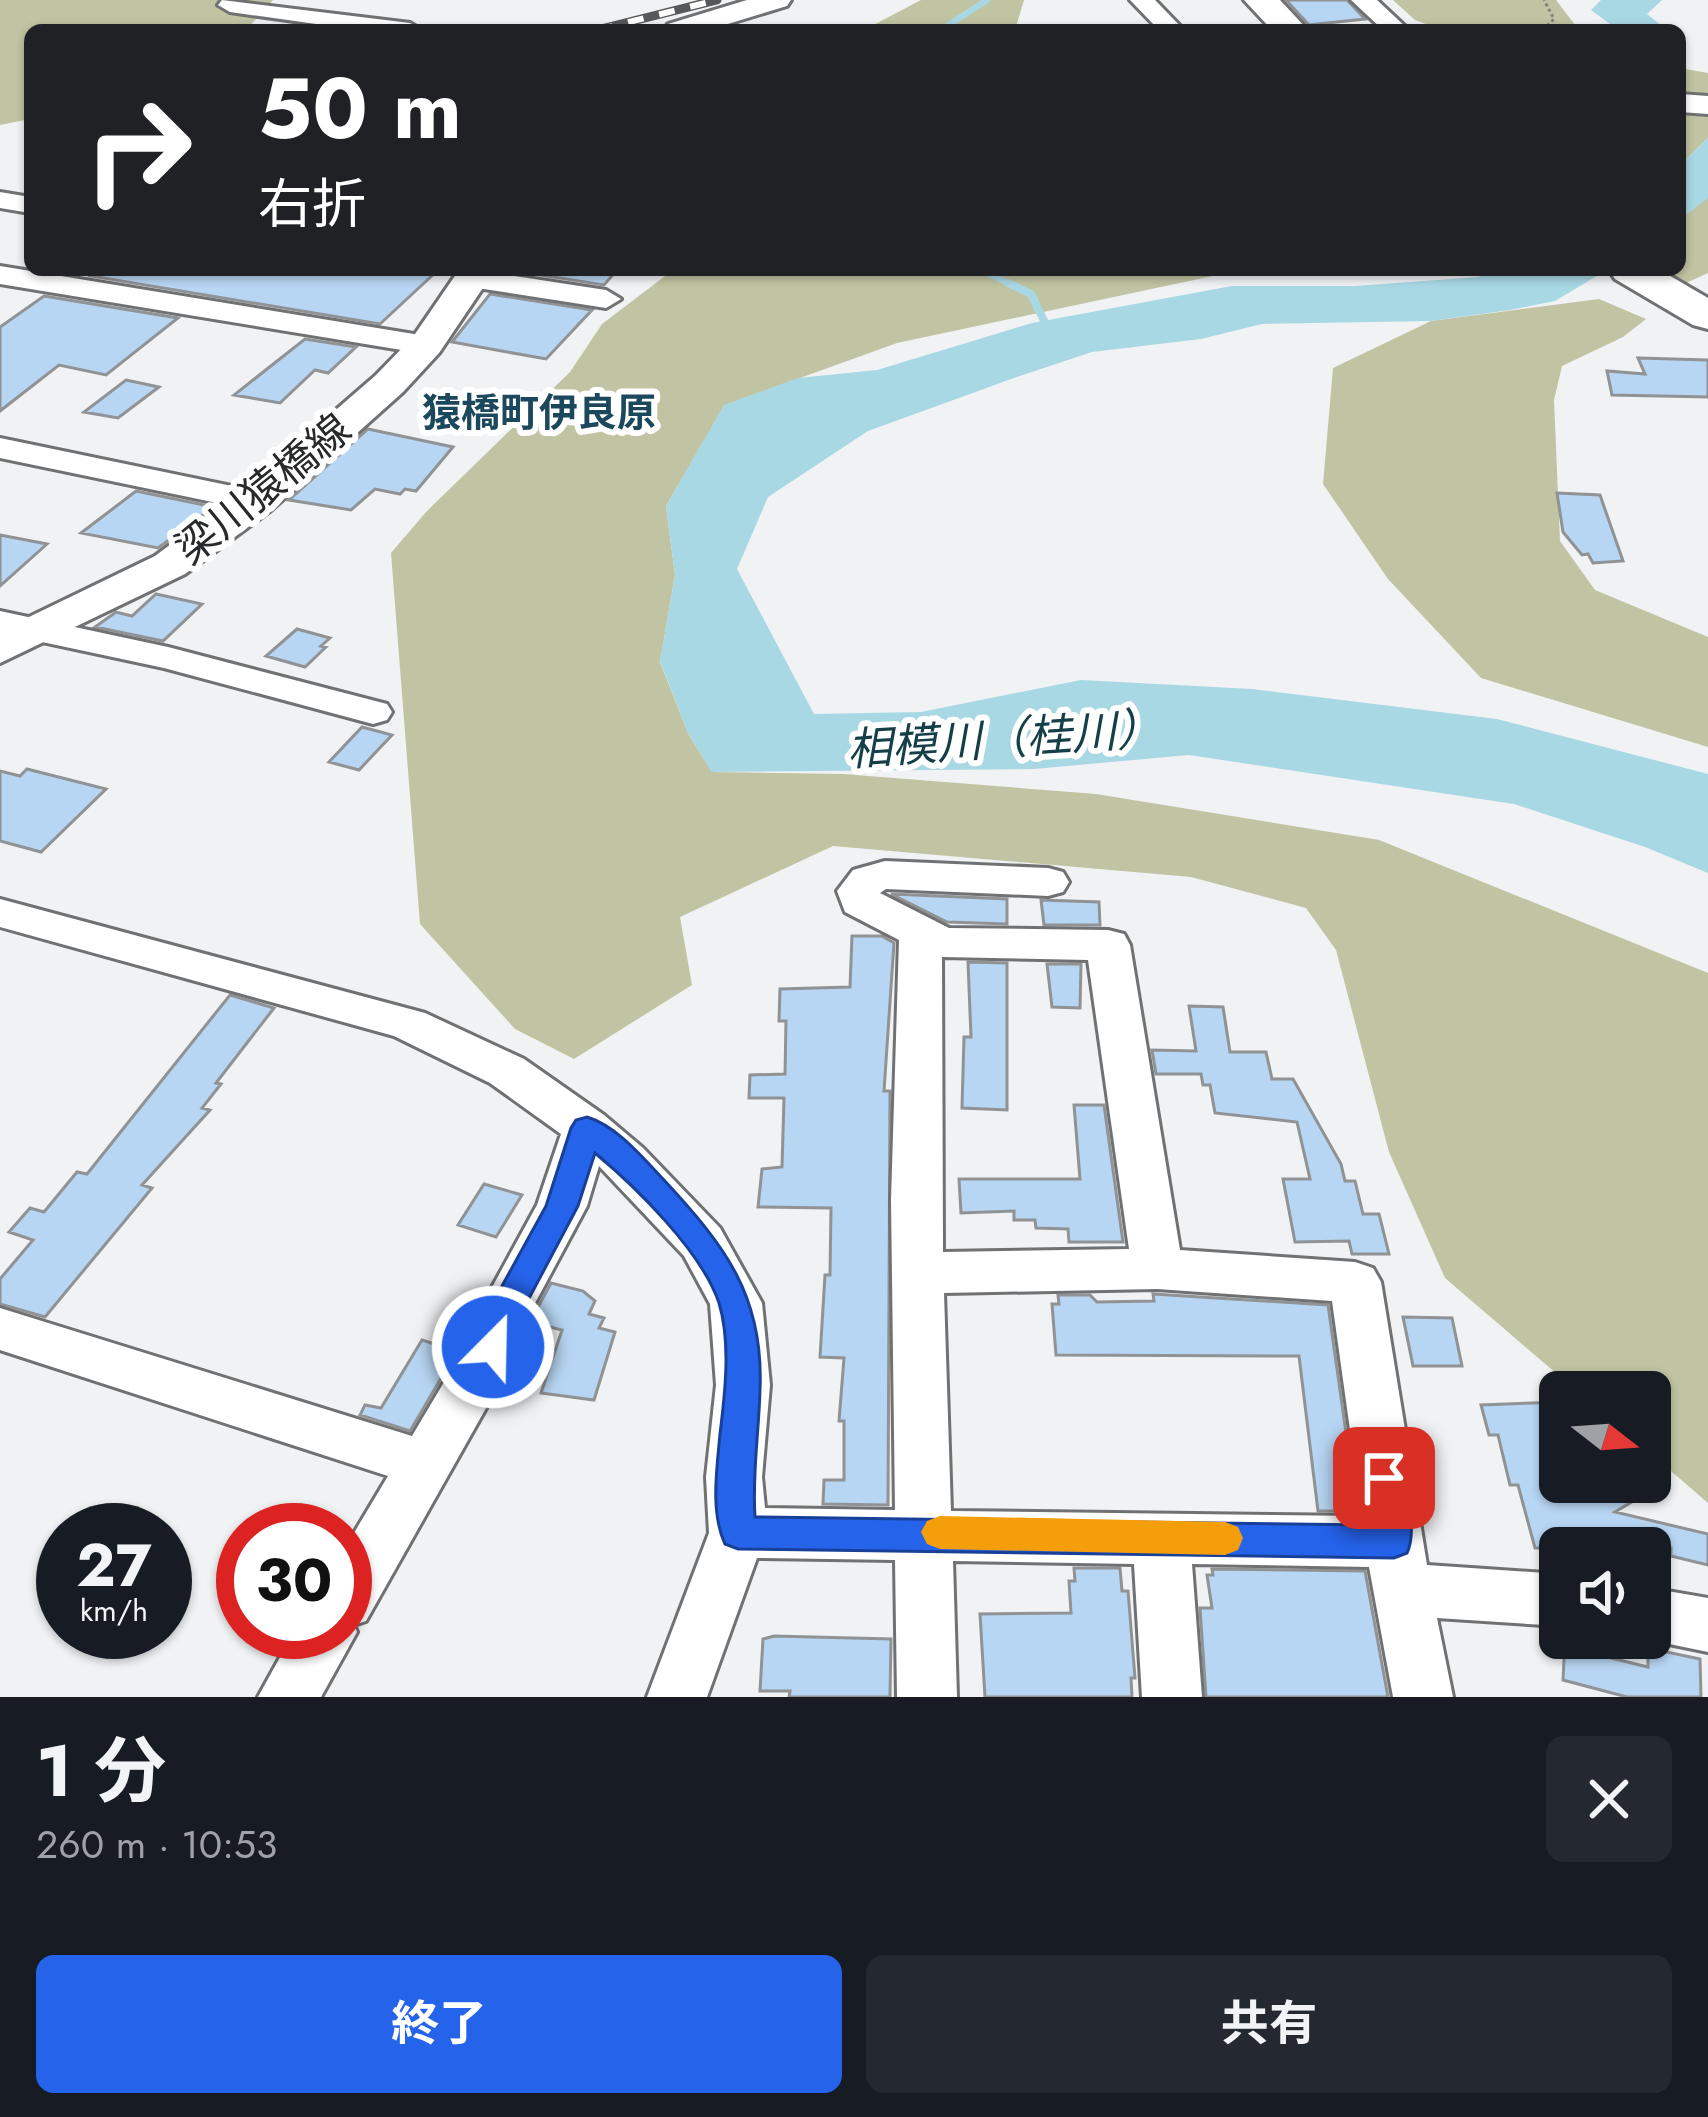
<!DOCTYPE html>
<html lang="ja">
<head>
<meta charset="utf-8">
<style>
  :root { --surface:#171b24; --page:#242831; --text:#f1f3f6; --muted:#9ea1a6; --accent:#2563eb }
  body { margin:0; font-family:Jost,"Noto Sans JP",sans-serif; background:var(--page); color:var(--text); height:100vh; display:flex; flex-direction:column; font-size:45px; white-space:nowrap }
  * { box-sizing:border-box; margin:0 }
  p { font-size:39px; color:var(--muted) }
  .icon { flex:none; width:66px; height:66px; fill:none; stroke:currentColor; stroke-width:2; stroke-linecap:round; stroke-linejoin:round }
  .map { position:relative; height:1697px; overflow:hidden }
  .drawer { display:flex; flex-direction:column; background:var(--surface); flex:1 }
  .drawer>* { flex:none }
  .banner { position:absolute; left:24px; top:24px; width:1662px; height:252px; border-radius:18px; box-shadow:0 3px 9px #0004; background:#202124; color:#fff; overflow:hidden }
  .needle { width:78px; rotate:107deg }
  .tools { position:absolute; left:1539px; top:1371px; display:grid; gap:24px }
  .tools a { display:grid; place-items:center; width:132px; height:132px; border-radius:18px; background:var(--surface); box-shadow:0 3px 9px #0004; font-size:60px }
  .speed { position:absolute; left:36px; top:1503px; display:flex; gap:24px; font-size:60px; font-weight:700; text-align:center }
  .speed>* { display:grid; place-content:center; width:156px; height:156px; border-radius:50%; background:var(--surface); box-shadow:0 3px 9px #0004; line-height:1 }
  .speed small { font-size:30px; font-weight:400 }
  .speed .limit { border:18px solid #d22; background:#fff; color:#111 }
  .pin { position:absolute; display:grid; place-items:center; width:102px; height:102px; color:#fff; margin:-51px; border-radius:24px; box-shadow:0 6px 18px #0006 }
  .me { position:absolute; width:132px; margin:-66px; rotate:23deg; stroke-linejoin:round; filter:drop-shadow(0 0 9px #0008) }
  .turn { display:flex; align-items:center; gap:42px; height:252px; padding:0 36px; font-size:54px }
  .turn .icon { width:156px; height:156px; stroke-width:2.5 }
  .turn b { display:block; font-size:84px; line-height:102px }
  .round { display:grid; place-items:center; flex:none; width:126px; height:126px; border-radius:18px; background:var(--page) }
  .summary { display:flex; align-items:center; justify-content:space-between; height:204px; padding:0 36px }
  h1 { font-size:72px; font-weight:700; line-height:90px }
  .button { display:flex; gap:24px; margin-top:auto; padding:24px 36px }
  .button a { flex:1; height:138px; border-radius:18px; background:var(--accent); color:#fff; font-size:48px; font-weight:700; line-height:138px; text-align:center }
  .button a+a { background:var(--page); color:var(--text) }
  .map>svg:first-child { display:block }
  .green { fill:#c1c4a2 }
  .water { fill:#a9d8e5 }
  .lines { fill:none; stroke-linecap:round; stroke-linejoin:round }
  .stream-far1 { stroke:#a9d8e5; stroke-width:6 }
  .stream { stroke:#a9d8e5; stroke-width:8 }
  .building { fill:#b7d6f3; stroke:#909294; stroke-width:3 }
  .minor-casing { stroke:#6f7173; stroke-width:6 }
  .major-casing { stroke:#6f7173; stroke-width:6 }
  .highway-casing { stroke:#6f7173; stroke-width:6 }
  .path { stroke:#838485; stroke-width:3; stroke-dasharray:3 3; stroke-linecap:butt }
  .minor { fill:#fff; fill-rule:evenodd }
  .major { fill:#fff; fill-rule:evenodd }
  .highway { fill:#fff; fill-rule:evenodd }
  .rail-casing { stroke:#57585a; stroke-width:9 }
  .rail { stroke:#fff; stroke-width:6; stroke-dasharray:16; stroke-linecap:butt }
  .route { fill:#2563eb; stroke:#184099; stroke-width:3 }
  .slow { fill:#f59e0b }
  .labels { text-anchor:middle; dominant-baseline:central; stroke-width:12; stroke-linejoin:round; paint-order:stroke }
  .far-quarter-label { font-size:39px; font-weight:bold; fill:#1b485d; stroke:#fff }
  .street-label { font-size:42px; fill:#28292a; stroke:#fff }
  .water-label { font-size:45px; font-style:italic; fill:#143e48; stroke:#fff }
</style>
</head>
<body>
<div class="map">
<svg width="1708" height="1697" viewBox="0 0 1708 1697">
  <rect width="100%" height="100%" fill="#f0f2f4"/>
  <path class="green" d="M0,0h273l-27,30h-216v89l-30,6z
    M921,0h103l-9,30h-151z
    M1393,0h163l23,30h-137l-27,-10z
    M1680,68l28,5v65l-28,27z
    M1708,197v76l-22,10 -26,-13h20v-51z
    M673,270h568l-344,73 -172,62 -59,101 9,69 -15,87 28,71 24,39 131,2 253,20 283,46 329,133v530l-58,-50v-61h-72l-133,-114 -56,-126 -53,-202 -30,-42 -115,-31 -358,-31 -153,71 12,68 -118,74 -59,-30 -95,-105 -29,-371 36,-42 143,-139 32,-48z
    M1599,299l47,20 -23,18 -61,29 -8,34 6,141 35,49 113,47v110l-227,-69 -93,-99 -65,-95 10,-116 98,-47z"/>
  <path class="water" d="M1601,0h61l-15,14 20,16h-49l-27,-20z
    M1708,138v60l-28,21v-54z
    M1497,270h110l-52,31 -45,9 -79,11 -169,3 -61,15 -109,13 -78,26 -146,53 -100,66 -31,72 77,145 107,-2 160,-32 171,9 245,30 211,55v99l-63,-26 -131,-43 -325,-49 -155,14 -322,3 -24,-39 -28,-72 15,-86 -9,-69 58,-101 74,-27 79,-8 155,-47 200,-37h123l123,-9z"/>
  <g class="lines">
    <path class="stream-far1" d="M941,30l46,-30
      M981,270l33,16"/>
    <path class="stream" d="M1008,283l23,11 18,37"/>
  </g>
  <path class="building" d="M1286,0h61l18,19 -56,6z
    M100,270h338l-58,54 -289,-48z
    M617,270l-13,15 -89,-14 2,-1z
    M490,294l102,16 -46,49 -94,-17z
    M44,296l134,22 -72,57 -47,-10 -59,46v-84z
    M305,339l51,8 -28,26 -13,-3 -35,33 -46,-8z
    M1638,358l70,2v37l-96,-2 -5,-24 38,3z
    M126,380l33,7 -41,31 -34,-6z
    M368,429l85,18 -37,44 -11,-2 -5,5 -25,-5 -24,21 -62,-10z
    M136,491l78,16 -56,41 -77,-15z
    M1557,493l43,2 23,66 -30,2 -5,-9 -6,1 -19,-23z
    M0,535l47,9 -47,42z
    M156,594l46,10 -39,37 -68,-14 21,-15 16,4z
    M297,629l33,9 -9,8 5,1 -21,20 -39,-11z
    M362,727l30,8 -33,35 -30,-8z
    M27,769l79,20 -65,63 -41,-11v-70l20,5z
    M891,894l116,5v25l-60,-2z
    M1041,900l58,2 1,23h-56z
    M852,936h30l12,7 -10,148h6l-2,414 -65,-1 1,-24h20v-59h-5l5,-63 -24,-1 5,-82h5l1,-67 -73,-1 4,-38 20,-2 2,-69h-35l1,-23 35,-1 1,-53h-7l1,-32 70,-2z
    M968,962l39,1v147l-45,-2 2,-71h7z
    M1047,964h34l-1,44 -28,-1z
    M230,995l44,13 -58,75 5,1 -19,24 8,2 -68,75 10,3 -107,129 -45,-13v-25l33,-39 -24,-8 21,-24 14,4 33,-40 10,2z
    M1189,1006l34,1 7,45h36l6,27h21l48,85 4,17h10l8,33h16l10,40h-37l-3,-13 -54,1 -12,-63h27l-13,-57 -82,-9 -5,-28h-7l-2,-11h-45l-4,-24 44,1z
    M1074,1105h30l19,137h-54l-1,-13 -32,-1 -1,-8h-21v-9l-53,2 -2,-34h121z
    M484,1184l38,11 -26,42 -38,-12z
    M551,1283l32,8 12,10 -6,13 15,4 -5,10 16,4 -21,68 -53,-7 21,-63 -32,-8z
    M1153,1294l175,11 29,206h-39l-19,-155 -243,-1 -4,-51h7l-1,-9h32l7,7 57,-1z
    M1403,1317l49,1 10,48h-49z
    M422,1340l35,11 -47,80 -50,-16 5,-10 16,3z
    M1560,1402v80h105l-50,30 93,22v31l-37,-9v-8h-136l-17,-63h-8l-12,-50h-9l-8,-30z
    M1074,1568h46l2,23h6l7,87h-4l1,19h-147l-5,-83 91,-1 -2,-32h6z
    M1212,1569l153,2 23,126h-182l-6,-89h12l-5,-33h6z
    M774,1636l117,3 -1,58h-101l1,-6h-30l3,-52z
    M1565,1638h31l-1,16 53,13v-19l52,11 1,38h-74l-64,-17z"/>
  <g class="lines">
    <defs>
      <path id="minor" d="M222,0l188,23 12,7h-63l-129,-18 -12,-7z
        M1130,0h25l29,30h-25z
        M1351,0h26l32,30h-26z
        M0,192l30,5v16l-30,-5z
        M0,266l426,70 15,9 -15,9 -426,-70z
        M476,270l130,20 15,9 -15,9 -135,-21 -15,-9 5,-6z
        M0,438l256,53 12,3 5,7 -5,7 -12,3 -256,-53z
        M0,611l168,36 219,57 5,8 -5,8 -14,4 -209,-56 -164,-35z
        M885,861l163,7 15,4 6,10 -6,10 -15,4 -162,-7 -6,4 69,35 159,2 16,4 6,11 50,305 175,12 18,6 8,14 46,283 133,9v52l-123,-8 16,79h-60l-24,-130 -177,-3 10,133h-60l-8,-133 -181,-3 4,136h-60l-2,-137 -138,-2 -50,139h-60l62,-164 -3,-56 10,-92 -6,-81 -26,-48 -85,-90 -12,40 -69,129 2,12 -8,15 -146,259 -12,4 3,7 -36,65h-63l36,-65h51v-84l43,-72 -388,-126v-42l412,128 54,-91v-10l71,-130 24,-71 -71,-51 -96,-47 -394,-109v-28l425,114 99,46 80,56 39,33 77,80 42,75 8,82 -8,92 3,31 130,2 -4,-310 8,-260 -54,-28 -8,-21 16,-21zM942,957l146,3 41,289 -186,3zM1157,1289l175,12 30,215 -411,-5 -7,-218z
        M1650,1588l58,10v54l-68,-14h10z"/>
      <path id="major" d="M747,0h44l-4,6 -79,24h-44l4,-6z
        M1680,94l28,2v18l-28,-2z
        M459,270h36l-56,83 -36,39 -132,118 -86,64 -185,89v-32l155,-75 86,-64 134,-116 38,-39z"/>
      <path id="highway" d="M1244,0h36l28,30h-36z
        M1609,270h51l48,28v31l-15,-4 -78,-46z"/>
    </defs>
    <use href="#minor" class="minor-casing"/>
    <use href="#major" class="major-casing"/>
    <use href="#highway" class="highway-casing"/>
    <path class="path" d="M1543,30l11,-11 -10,-19"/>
    <use href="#minor" class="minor"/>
    <use href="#major" class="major"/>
    <use href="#highway" class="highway"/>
    <defs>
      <path id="rail" d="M597,30l120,-30"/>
    </defs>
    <use href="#rail" class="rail-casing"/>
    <use href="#rail" class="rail"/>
  </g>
  <path class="route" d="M587,1117c30,9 56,41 77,63 60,65 100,115 96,209 -1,43 -8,84 -5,128l618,8 -7,-47 6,-11 12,-5 13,5c11,22 20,65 10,86l-13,5 -656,-9 -13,-5c-15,-32 -8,-76 -5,-110 5,-40 11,-92 -1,-131 -17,-51 -83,-116 -124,-150l-17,53 -69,130 -4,21 -12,4 -12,-4 -6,-22 71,-129 25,-78 5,-8z"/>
  <path class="slow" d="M940,1516l285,6 13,5 5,11 -5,12 -13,5 -285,-6 -13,-5 -6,-12 6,-11z"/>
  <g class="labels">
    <g class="far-quarter-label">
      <text x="539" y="412">猿橋町伊良原</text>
    </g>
    <g class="street-label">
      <text transform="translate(263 489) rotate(-39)">梁川猿橋線</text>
    </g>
    <g class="water-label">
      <text transform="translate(1004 739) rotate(-4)">相模川（桂川）</text>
    </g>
  </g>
</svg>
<div class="tools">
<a><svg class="needle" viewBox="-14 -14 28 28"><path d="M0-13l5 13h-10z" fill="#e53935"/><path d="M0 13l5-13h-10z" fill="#9ea1a6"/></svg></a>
<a><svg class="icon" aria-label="sound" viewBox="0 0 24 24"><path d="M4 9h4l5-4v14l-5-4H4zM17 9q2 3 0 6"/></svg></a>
</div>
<div class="speed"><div>27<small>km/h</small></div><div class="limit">30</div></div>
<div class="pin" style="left:1384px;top:1478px;background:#d93025"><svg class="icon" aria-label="arrive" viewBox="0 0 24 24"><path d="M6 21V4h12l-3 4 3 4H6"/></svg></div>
<svg class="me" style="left:493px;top:1347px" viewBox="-20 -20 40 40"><circle r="17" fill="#2563eb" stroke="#fff" stroke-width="3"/><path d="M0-11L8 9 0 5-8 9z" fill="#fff"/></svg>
<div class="banner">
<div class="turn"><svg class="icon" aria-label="right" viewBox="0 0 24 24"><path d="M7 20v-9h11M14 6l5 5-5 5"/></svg><div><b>50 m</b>右折</div></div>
</div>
</div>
<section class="drawer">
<div class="summary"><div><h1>1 分</h1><p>260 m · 10:53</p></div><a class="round"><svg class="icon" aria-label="close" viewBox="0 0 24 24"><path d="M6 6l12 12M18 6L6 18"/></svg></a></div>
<div class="button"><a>終了</a><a>共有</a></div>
</section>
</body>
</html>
